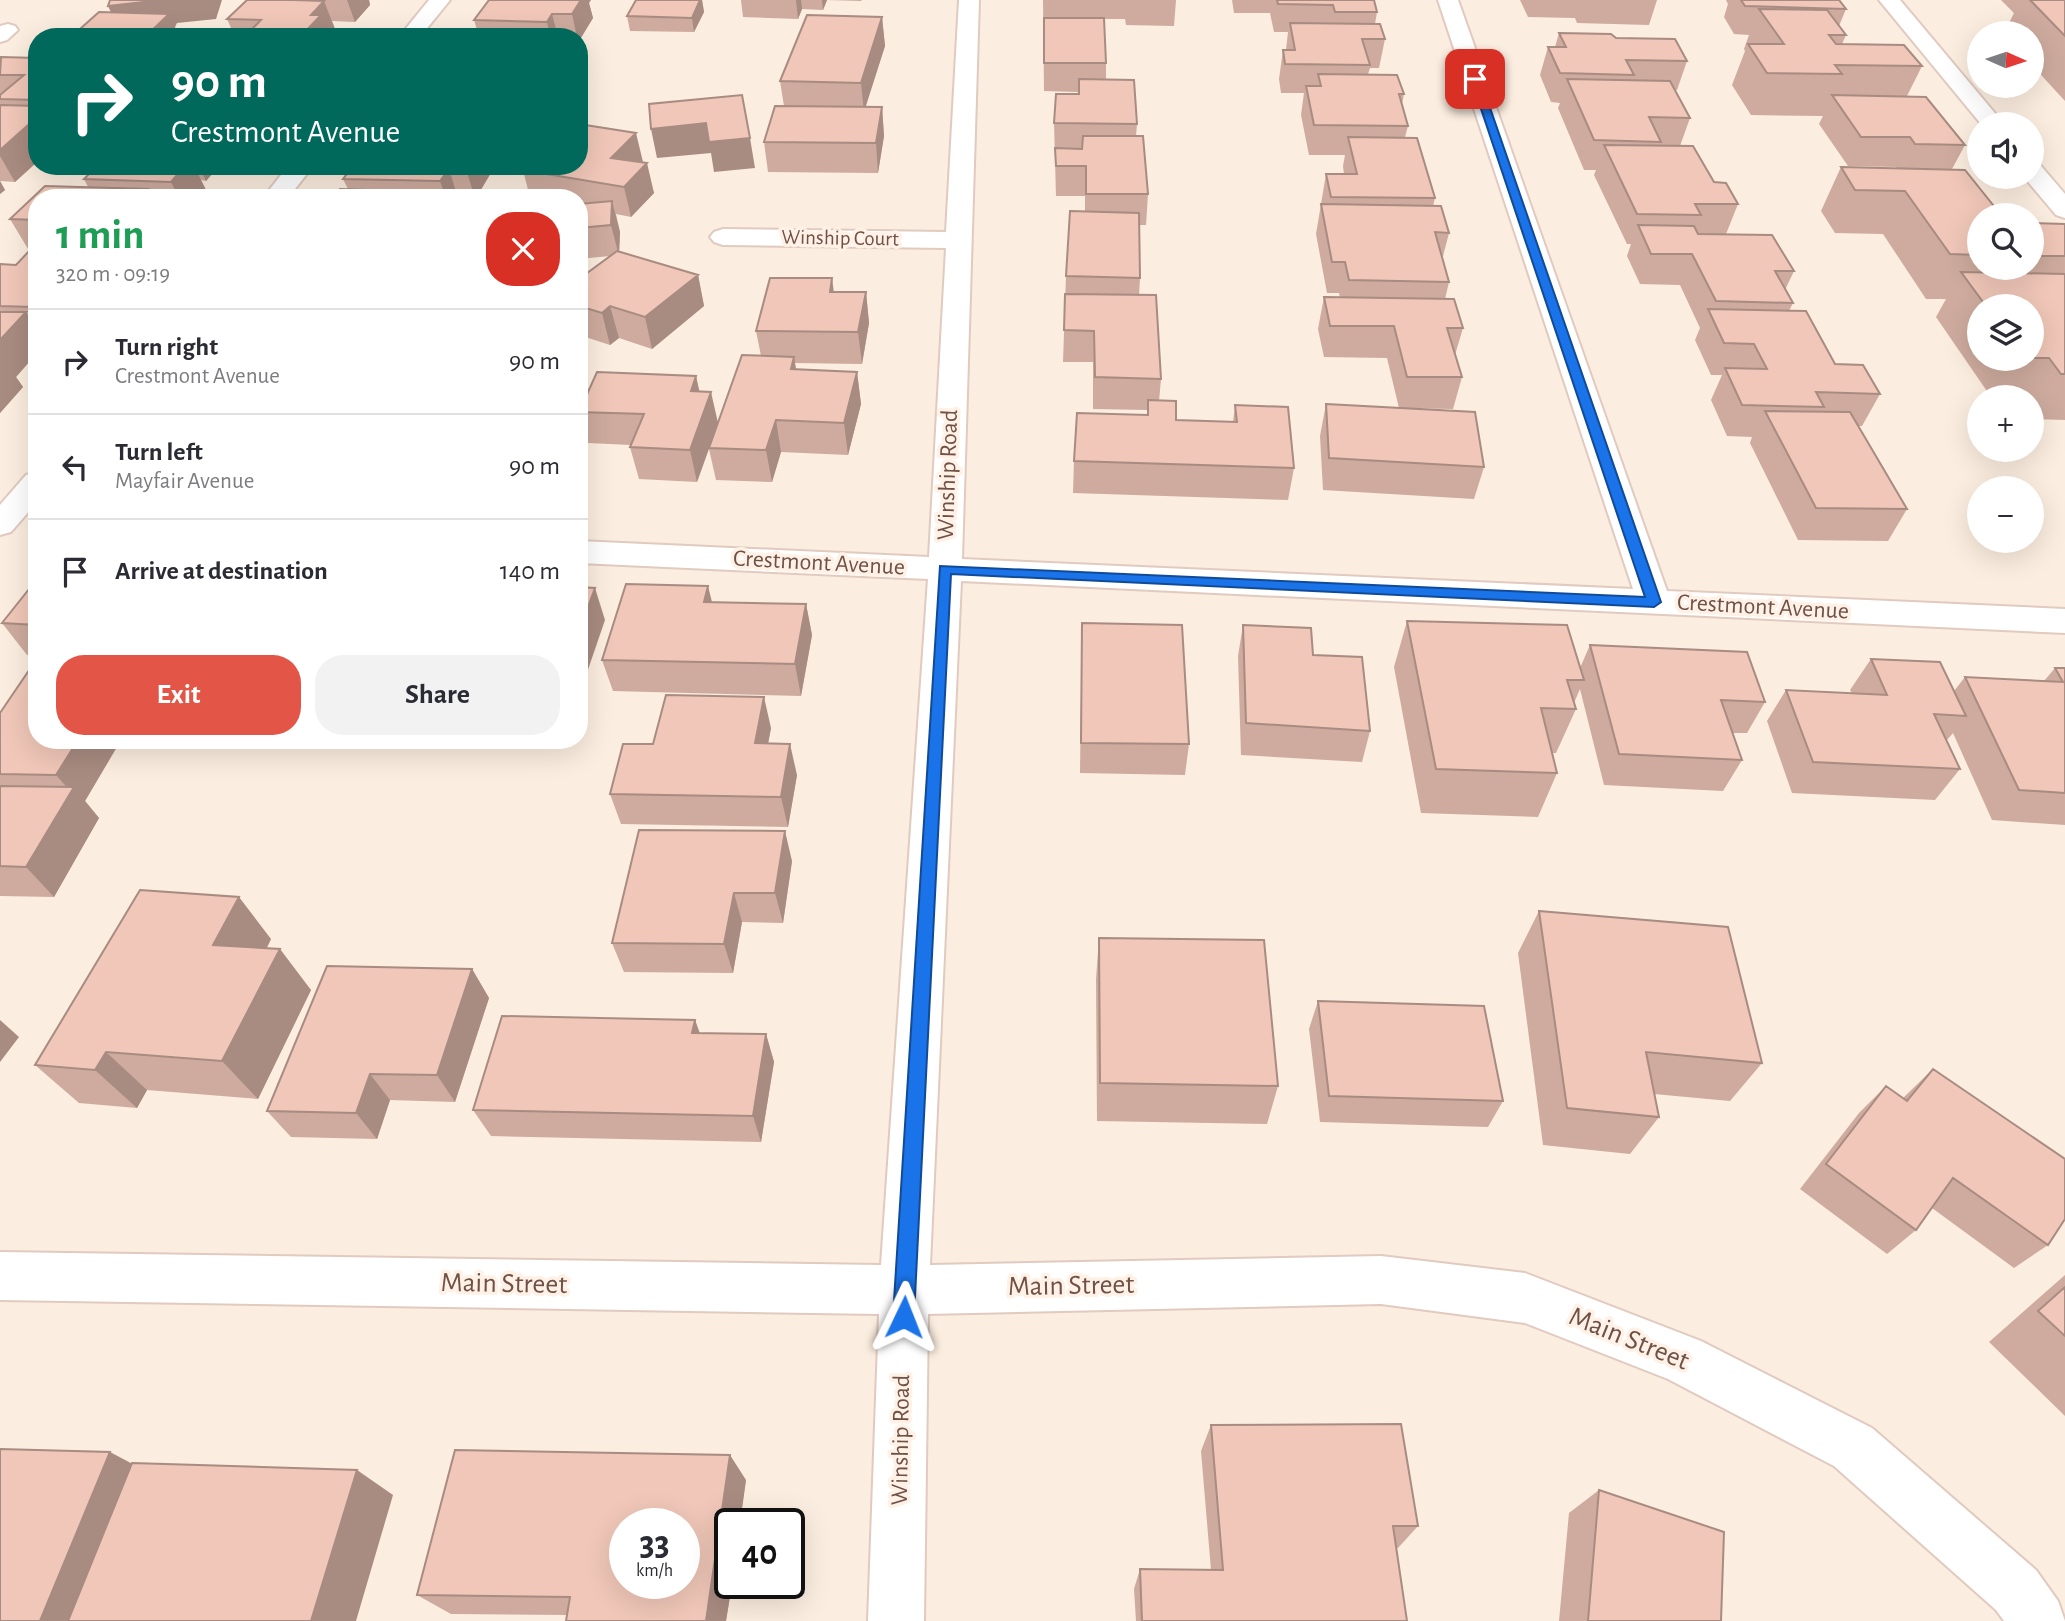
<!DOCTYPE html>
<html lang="en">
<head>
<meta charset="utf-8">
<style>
  :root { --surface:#fff; --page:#f2f2f3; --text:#2b2b33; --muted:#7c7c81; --line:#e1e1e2; --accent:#e35547 }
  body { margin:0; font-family:"Alegreya Sans",sans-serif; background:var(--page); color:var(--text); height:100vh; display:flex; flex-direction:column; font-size:26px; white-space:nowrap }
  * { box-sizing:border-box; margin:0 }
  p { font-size:23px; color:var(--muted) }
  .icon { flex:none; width:38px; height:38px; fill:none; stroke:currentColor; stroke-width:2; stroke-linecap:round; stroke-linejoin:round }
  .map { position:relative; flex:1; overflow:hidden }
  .details { position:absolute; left:28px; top:189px; width:560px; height:560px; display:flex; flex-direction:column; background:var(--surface); border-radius:28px; box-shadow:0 7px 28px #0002 }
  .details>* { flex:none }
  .guide { position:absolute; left:28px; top:28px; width:560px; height:147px; border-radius:28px; box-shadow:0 7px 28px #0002; background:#00695c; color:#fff; overflow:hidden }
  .needle { width:46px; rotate:93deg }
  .fabs { position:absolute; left:1967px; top:21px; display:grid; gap:14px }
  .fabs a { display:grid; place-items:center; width:77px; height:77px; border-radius:50%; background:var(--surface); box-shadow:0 7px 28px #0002; font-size:35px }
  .speed { position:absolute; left:609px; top:1508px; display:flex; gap:14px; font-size:35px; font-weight:700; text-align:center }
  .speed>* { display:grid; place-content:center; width:91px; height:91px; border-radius:50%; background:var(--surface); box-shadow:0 7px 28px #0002; line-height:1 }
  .speed small { font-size:18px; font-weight:400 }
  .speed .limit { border:4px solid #111; border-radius:10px; background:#fff; color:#111 }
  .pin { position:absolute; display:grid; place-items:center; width:60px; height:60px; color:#fff; margin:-30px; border-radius:14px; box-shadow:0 4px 10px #0006 }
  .me { position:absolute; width:77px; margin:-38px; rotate:2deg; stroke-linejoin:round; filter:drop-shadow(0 0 5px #0008) }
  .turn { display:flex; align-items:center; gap:24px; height:147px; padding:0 28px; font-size:32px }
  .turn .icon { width:91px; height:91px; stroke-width:2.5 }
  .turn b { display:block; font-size:49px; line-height:60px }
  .round { display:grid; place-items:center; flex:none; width:74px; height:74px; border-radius:28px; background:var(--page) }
  .headline { display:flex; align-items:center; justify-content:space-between; height:119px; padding:0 28px }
  h1 { font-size:42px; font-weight:700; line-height:52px; color:#1e9e55 }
  .cta { display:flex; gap:14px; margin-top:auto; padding:14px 28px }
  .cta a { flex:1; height:80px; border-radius:28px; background:var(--accent); color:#fff; font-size:28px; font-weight:700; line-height:80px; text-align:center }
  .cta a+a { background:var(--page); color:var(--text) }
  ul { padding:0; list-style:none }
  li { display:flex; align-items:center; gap:21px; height:105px; padding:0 28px; border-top:2px solid var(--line) }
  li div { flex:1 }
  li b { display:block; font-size:26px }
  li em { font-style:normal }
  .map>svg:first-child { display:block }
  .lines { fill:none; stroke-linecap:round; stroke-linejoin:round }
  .minor-casing { stroke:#e1cabf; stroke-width:4 }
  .minor { fill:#fff; fill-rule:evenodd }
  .wall { fill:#ceab9e; fill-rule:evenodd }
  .shaded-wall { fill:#a88b81 }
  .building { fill:#f0c7b8; stroke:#a88b81; stroke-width:2; fill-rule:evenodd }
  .route { fill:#1a73e8; stroke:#114b97; stroke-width:2 }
  .labels { text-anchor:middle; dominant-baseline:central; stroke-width:7; stroke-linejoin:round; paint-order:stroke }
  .far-street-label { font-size:21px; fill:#705148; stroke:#fff1e5 }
  .street-label { font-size:24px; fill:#705148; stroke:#fff1e5 }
  .near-street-label { font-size:28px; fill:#705148; stroke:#fff1e5 }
</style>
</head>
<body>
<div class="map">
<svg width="2065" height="1621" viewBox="0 0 2065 1621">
  <rect width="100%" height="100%" fill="#fbeddf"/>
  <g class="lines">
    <defs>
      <path id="minor" d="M429,0h21l-30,37h-21z
        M959,0h20l-17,559 671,30 -195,-589h20l209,591 398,18v24l-1104,-52 -31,684 451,-9 144,17 176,68 171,87 164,142 22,31 7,20h-61l-8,-11 -162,-144 -166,-87 -143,-56 -144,-19 -453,10 -4,307h-56l11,-307 -879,-14v-48l881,13 47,-686 -349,-16v-22l350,16 17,-309 -223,-3 -9,-3 -4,-5 4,-5 9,-3 223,3z
        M1879,0h21l104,124h-23z
        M8,24l7,2 3,4 -11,10 -7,2v-16z
        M2032,164l9,2 24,28v24l-9,-3 -32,-38h8z
        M288,166h25l-25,32h-25z
        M37,472v30l-26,30 -11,3v-30l26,-30z"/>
    </defs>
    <use href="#minor" class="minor-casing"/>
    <use href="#minor" class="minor"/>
  </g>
  <path class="wall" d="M247,0h122l1,5 -15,17 -23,-1 3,8 -6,8h-94l-8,-18z
    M636,0h66l2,12 -10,20 -64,-1 -3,-15z
    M741,0h121l-1,1 -34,-1 -4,10 -21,-1 -4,10 -55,-2z
    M1043,0h133l-2,26 -48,-1 -1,-6h-21l2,44v16l31,45 -1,12 12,58 -2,31h-6v53l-1,17 22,84 -2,22 17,19 57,2 2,-17 59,63 -6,32 -215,-7 1,-32 73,-46v-5l-54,-1v-47h-30l3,-86 19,-65v-15h-29l-2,-73 24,-29v-2l-34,-1z
    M1232,0h142l3,12 -2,12 10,15 -6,29h-9l-2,6 36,20 -2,10 6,22 -3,11 30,61 -2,8 16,27 -7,27 7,22 -4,17 18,29 -8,27 7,22 -9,32 -50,-1 81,59 -10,32 -151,-9 -3,-54 6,-32 73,4 -12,-50 -63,-1 -6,-28 6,-32 16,1 -1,-5h-12l-11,-59 10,-60h18l-1,-8 2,-11h-36l-8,-40 3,-22h-23l-2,-14 4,-29h3l2,-18h-14l-4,-19h-36z
    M1520,0h137l-8,25 -72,-2 -2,-5 -47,-1z
    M1726,0h113l7,9 -7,17 7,9 -4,9 80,22 -15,30 58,49 -13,24 27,46v53h53v-45l33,1v196l-33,-1v-22h-41l-55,-80 10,-18h-20l-43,-65 -48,-1 -14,-22 20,-44 55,1v-1l-48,-1 -29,-42 4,-8 -72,-1 -19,-30 13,-34 -1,-2 5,-14 -15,-1 -10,-17 4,-13zM1979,306h53v53h-53z
    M2001,0h64v101l-33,-36v-32h-28l10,-20z
    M589,3l4,15 -14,23v-4h-124l22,-7 -3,-10z
    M882,17l3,29 -20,61h17l2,29 -6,37 -110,-1 -4,-30 20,-36 -4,-25z
    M1559,33l57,5 71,23 -10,29h-2l15,28 -10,28 34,36 24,22 -12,30 68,37 -9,19 8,13 -4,8 46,53 45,30 -18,32h-4l49,83 -19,32 -90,-1 -48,-97 2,-6 -25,-1 -16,-36 11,-25h-11l-16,-35 5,-12 -20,-43 -40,-1 -13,-28 4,-12h-4l-33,-69 2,-5h-12l-26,-62 2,-5 -9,-1 -11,-27 8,-28h7z
    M0,58h37v104l-22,20 -15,-1 5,9 -5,4z
    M643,163l11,30 -23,24 -15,-3 4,18 -1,19 79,24 6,31 -52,43 -33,-11 -9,7 -31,-10v-56l31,-23 -31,3v-61h-49l-7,-28z
    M83,166h136l-13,15 -5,-1 5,10 -7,8h-162v52l-9,-1 -18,-30 35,-33 43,1 -4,-8 4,-4z
    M353,166h142l-19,32h-143l15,-9 -5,-10z
    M37,250v103l-21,24 7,10 -23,26v-149l16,1z
    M834,292h32l3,31 -7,41 -67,-1 1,6 61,3 4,32 -13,51 -67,-3 -9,30 -56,-2 -7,-31 -12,33 -58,-3 -9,-32 1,-2 -43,-2 -9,-28v-21l3,10 114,-28 3,15 19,32 43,-67 -5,-25z
    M37,579v76h-10l-25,-32z
    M712,602l94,2 6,31 -11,61 -188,-5 -11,-31z
    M1407,621l173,47 10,-23 175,57 -18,31h-15l10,27 -19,31 -119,-6 -24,-96 -6,14 2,6 -20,44h-4l5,20 -19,44 -117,-4 -27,-146z
    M1082,623l107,121 -4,31 -105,-2z
    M1243,625l70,30 57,76 -8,31 -121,-7 -3,-99z
    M1871,659l83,32 11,-14 79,4 11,-13h10v157l-73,-5 -39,-87 -7,8 14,28 -25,31 -143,-7 -25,-72 19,-31 66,3 -2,-3z
    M0,713l37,27h84l-36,61 14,17 -45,79 -54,-1z
    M771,728l-3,16 29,31 -9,52 -167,-3 -11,-30 43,-50z
    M792,861l-9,62 -41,-1 -9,51 -109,-1 -12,-29z
    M1539,911l223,152 -32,38 -76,-7 5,23 -29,37 -87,-9 -25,-192z
    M1099,938l179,148 -11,38 -170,-3 -1,-142z
    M271,939l-4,9 44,42 -53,109 -111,-9 -10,18 -58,-5 -44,-38z
    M472,969l17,29 -34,104 -65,-2 -13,39 -86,-2 -24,-26z
    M1318,1001l185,100 -15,26 -168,-5 -11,-93z
    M695,1020l5,14h66l8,28 -13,80 -270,-6 -18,-26z
    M1933,1069l115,176 -34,23 -82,-60 -16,22 -29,24 -87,-65 59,-76 27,-27 17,12z
    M2065,1275v141l-76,-74z
    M1211,1425l207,101 -20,22h-2l11,73h-271l-2,-32 6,-20 71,1 -10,-119z
    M746,1480l-16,104h2l-6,37h-160l1,-6 -116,-1 -34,-19z
    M1599,1490l122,131h-162l10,-108z"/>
  <path class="shaded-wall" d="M162,0h60l-6,19 -39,4 -2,4 4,10h-34l-24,-3 -13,-28z
    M347,0h22l1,5 -15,17z
    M581,0h10l-2,3 4,15 -14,23v-4h-2l-5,-23z
    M700,0h2l2,12 -10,20 -2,-14z
    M796,0h5l1,9 -4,10z
    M822,0h5l-4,10z
    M324,1l11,28 -6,8h-25l-1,-3 8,-19z
    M552,14l6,23h-8l-3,-15z
    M882,17l3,29 -21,66 -3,-29z
    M882,107l2,29 -6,37 -2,-30z
    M37,117v45l-22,20 -15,-26v-6z
    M706,123l44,15 5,30 -41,4 -3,-19 -54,5 -6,-29z
    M636,133l7,29 -32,-4z
    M647,163l7,30 -23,24 -7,-30z
    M185,166h9l12,24 -7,8h-20l-8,-16z
    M199,166h20l-13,15z
    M467,166h28l-19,32h-1l-9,-29z
    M449,169l9,29h-12l-6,-17z
    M0,181l5,9 -5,4z
    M148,189l4,9h-13z
    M612,201l8,31 -1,24 -8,-31z
    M698,275l6,31 -52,43 -7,-32z
    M832,278l4,31 -6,-17z
    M866,292l3,31 -7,41 -4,-32z
    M37,302v12l-4,-7z
    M610,306l9,32 -9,7 -8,-32z
    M26,312l11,17v24l-21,24 7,10 -23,26v-73z
    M794,357l5,32 -8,-20z
    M857,372l4,32 -13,51 -4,-32z
    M696,376l7,32 -12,-17z
    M711,392l7,31 -21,59 -7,-32z
    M579,394l4,12 -4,6z
    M776,420l5,32 -9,30 -6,-32z
    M708,586l8,32 -12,-16z
    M595,588l10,32 -24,70 -2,-4v-55z
    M806,604l6,31 -11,61 -6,-32z
    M764,697l7,31 -9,46 -7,-31z
    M78,740h43l-36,61 14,17 -45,79 -28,-30 45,-75 -15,-17z
    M790,744l7,31 -9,52 -7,-30z
    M785,831l7,30 -9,62 -8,-30z
    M734,893l8,29 -9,51 -9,-29z
    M239,897l32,42 -24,47 -34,-41z
    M280,949l31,41 -53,109 -36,-38z
    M472,969l17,29 -34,104 -18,-27z
    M0,1020l19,17 -19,25z
    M695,1020l10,28 -13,-15z
    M766,1034l8,28 -13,80 -8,-26z
    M106,1052l41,38 -10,18 -42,-38z
    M370,1074l20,26 -13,39 -21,-26z
    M110,1452l49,26 -56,143h-63z
    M730,1455l16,25 -6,44h-10v60h2l-6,37h-20z
    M357,1470l36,25 -37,126h-45z"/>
  <path class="building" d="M110,0h52l-54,6z
    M247,0h47l30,1 -13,14h10l-18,19 -55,-1 13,-13 -34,-1z
    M489,0h92l-9,14h-20l-5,8 -73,-2z
    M636,0h64l-8,18 -65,-2z
    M1277,0h97l3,12h-42l-2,-7 -55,-1z
    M1741,0h98l7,9 -101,-3z
    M2030,0h35v36z
    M1759,9l68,1 19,25h-17l7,9 68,1 18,21 -87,-1 7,9 -75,-1 -19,-29h36z
    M99,12l70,2 -24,23h-74z
    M807,15l75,2 -21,66 -81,-2z
    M1044,18h60l2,45h-62z
    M1290,23l90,1 5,15h-23l8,26 -85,-1 -2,-14h12z
    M461,30l95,3 -2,4h-99z
    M1559,33l52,1 5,4 59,1 12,22 -61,-1 8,15 -74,-2 -12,-26h18z
    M1,57l36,1v42l-37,-1v-4l24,-20h-24z
    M1318,74l79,1 7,19h-5l9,32 -94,-1 -8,-39h15z
    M1079,79l55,1 3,44 -83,-1 2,-29h23z
    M1567,79l103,2 20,37 -41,-1 12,25 -67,-2z
    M742,95l8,43 -41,4 -3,-19 -55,6 -2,-25z
    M1832,95l94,2 39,48 -50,-1 -5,-7h-49z
    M0,105l37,1v11l-37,33z
    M775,106l107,1 -6,36 -112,-1z
    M579,124l57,9 -25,25 36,5 -23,24 -101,-17 4,-4h52z
    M1083,136h60l5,58h-62v-28h-30l-1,-18 27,1z
    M1348,137l69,1 18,60 -104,-1 -5,-23h31z
    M1604,145l89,1 21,36 12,1 12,21h-43l6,11 -64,-1z
    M97,166h88l-14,16 -87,-3z
    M353,166h114l-1,3h-17l-9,12 -97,-2z
    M1841,167l124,3 36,45h-22v40l-29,-1 -45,-63 -50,-1z
    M45,186l103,3 -9,9h-102v22l-27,-1z
    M340,189l76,3 -4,6h-79z
    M612,201l-1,24 -32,3v-24z
    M1321,204l120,2 8,27 -14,-1 14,50 -100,-2 -4,-18h-13z
    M1070,211l69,2 1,65 -74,-2z
    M2032,223l33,1v32h-33z
    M1638,225l56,1 4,8 74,1 22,36h-19l18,32 -77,-2 -24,-47h-41z
    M30,250h7v52l-4,5 -33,-1v-42l16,1z
    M617,251l81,24 -53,42 -35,-11 -8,7 -23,-7v-27z
    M1961,272l104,2v100h-4l-12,-16h-17v-52h-46z
    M770,278h62l-2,14h36l-8,40 -102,-1z
    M1065,294l91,1 5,84 -66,-2 -1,-46 -30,-1z
    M1324,297l130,2 9,29h-16l15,49h-55l-13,-51h-64z
    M1708,309l98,2 29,53 28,1 17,29 -64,-2 8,15 -82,-2 -17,-37 42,1 -13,-25 -30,-1z
    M0,312h26l-26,28z
    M742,355l52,2 -3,12 66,3 -13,51 -68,-3 -10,30 -57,-2z
    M597,372l99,4 -5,15 20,1 -21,58 -60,-3 14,-33 -65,-2z
    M1148,400l28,1v19l61,2 -2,-17 53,2 6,61 -220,-7 3,-48 71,2z
    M1326,404l149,8 9,55 -155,-9z
    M1765,411l85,1 57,97 -91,-1z
    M37,579v46l-35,-2z
    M626,584l82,2 -4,16 102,2 -11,60 -193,-4z
    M579,587l16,1 -16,43z
    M1407,621l160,4 17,55h-17l9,29 -35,-1 16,65 -121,-4z
    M1082,623l100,2 7,119 -108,-1z
    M1243,625l68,3 2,27 49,2 8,74 -124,-8z
    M1590,645l157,7 18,50 -44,-2 21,60 -123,-6z
    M1871,659l69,3 26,54 -32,-2 26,55 -147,-7 -27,-72 101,5z
    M36,660h1v80h41l-22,35 -56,-1v-61z
    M2055,668h10v125l-46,-3 -54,-113 98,5z
    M666,695l98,2 -9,46 35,1 -9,53 -171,-3 13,-50h30z
    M0,786l74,1 -48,80 -26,-1z
    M639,830l146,1 -10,62h-41l-10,51 -112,-1z
    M140,890l99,7 -26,48 67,4 -58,112 -116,-9 -11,18 -60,-5z
    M1539,911l189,16 34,136 -116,-11 13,65 -92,-9z
    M1099,938l165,2 14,146 -178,-3z
    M327,966l145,3 -35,106 -67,-1 -14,39 -89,-2z
    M1318,1001l166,5 19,95 -174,-5z
    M502,1016l193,4 -3,13 74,1 -13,82 -280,-6z
    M1933,1069l132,90v60l-17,26 -95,-67 -37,52 -90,-66 60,-78 21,15z
    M2065,1287v49l-27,-25z
    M1401,1424l17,102h-25l14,95h-265l-2,-52 83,1 -12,-145z
    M0,1449l110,3 -70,169h-40z
    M455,1450l275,5 -24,166h-140l4,-24 -153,-2zM625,1524h59v60h-59z
    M132,1463l225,7 -46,151h-243z
    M1599,1490l125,42 -3,89h-133z"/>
  <path class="route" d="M1475,76l5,3 181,523 -7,5 -703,-33 -37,743 -3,8 -7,3 -8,-3 -3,-8 47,-751 705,31 -174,-518z"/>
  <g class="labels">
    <g class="far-street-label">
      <text transform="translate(840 238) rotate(1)">Winship Court</text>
    </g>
    <g class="street-label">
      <text transform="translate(948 475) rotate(-88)">Winship Road</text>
      <text transform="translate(819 563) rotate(3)">Crestmont Avenue</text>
      <text transform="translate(1763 607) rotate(3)">Crestmont Avenue</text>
      <text transform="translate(901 1440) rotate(-89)">Winship Road</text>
    </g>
    <g class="near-street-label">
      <text transform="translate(504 1284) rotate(1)">Main Street</text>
      <text transform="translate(1071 1286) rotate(-1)">Main Street</text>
      <text transform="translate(1629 1339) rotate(22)">Main Street</text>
    </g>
  </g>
</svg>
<div class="fabs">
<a><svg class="needle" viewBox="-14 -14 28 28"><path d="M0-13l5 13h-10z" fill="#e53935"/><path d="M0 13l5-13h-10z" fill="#7c7c81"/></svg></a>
<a><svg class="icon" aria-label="sound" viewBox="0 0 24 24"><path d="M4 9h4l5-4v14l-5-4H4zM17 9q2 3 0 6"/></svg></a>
<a><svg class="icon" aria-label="search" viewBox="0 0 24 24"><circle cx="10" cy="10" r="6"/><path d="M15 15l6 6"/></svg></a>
<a><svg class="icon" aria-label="layers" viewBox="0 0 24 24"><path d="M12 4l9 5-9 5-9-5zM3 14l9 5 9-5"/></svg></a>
<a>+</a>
<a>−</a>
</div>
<div class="speed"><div>33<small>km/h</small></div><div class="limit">40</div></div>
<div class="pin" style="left:1475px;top:79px;background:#d93025"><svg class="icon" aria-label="arrive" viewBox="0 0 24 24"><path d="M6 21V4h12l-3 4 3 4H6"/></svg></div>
<svg class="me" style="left:904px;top:1317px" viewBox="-20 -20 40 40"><path d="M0-17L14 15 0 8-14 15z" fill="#1a73e8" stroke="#fff" stroke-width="4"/></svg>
<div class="guide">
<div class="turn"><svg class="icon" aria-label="right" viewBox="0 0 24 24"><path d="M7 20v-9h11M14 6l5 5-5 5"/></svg><div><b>90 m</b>Crestmont Avenue</div></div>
</div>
<section class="details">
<div class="headline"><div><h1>1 min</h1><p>320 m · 09:19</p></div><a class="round" style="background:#d93025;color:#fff"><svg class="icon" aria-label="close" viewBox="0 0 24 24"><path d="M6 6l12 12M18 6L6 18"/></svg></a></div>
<ul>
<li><svg class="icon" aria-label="right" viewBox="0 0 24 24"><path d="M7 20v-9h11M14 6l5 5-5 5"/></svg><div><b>Turn right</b><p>Crestmont Avenue</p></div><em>90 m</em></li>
<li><svg class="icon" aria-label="left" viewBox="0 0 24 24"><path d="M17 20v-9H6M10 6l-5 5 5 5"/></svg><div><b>Turn left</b><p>Mayfair Avenue</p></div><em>90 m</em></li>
<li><svg class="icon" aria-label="arrive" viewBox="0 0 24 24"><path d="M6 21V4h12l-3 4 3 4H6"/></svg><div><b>Arrive at destination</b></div><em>140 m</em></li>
</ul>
<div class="cta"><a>Exit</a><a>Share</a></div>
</section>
</div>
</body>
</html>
